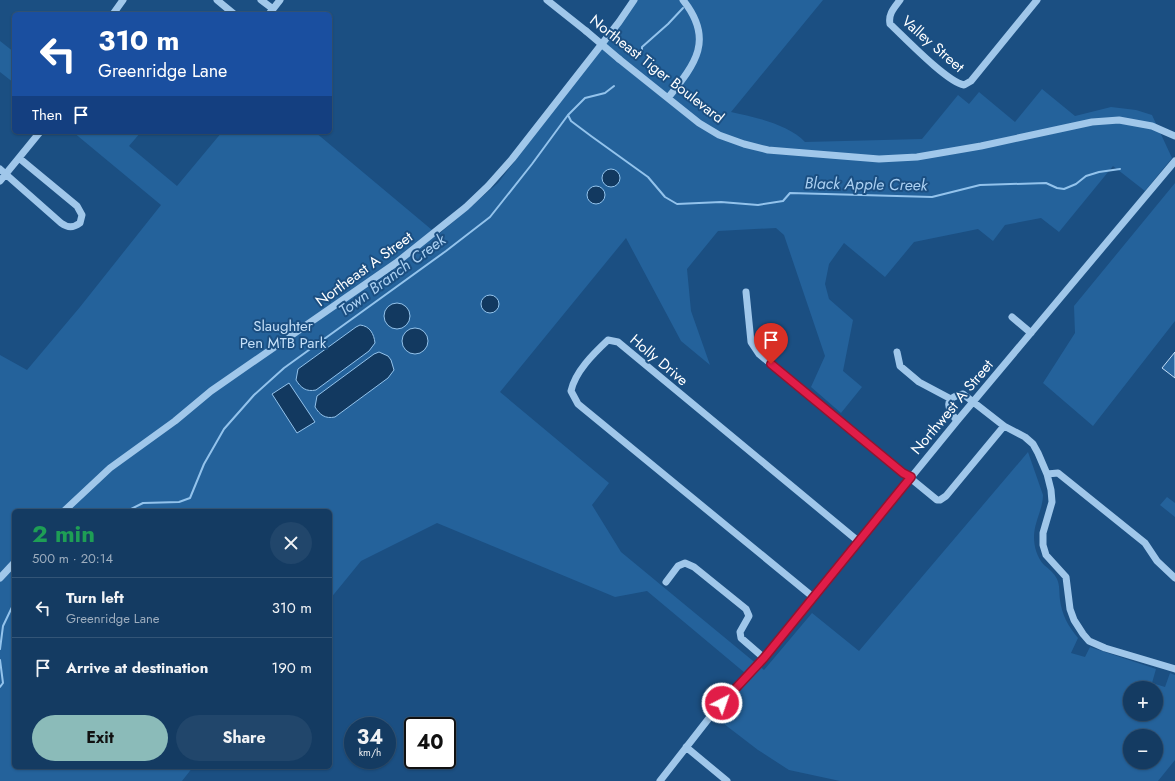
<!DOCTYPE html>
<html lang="en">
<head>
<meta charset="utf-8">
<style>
  :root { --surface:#143b62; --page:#21466b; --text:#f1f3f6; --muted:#9dadbe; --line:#357; --accent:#8bbbb9 }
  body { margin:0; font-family:Jost,sans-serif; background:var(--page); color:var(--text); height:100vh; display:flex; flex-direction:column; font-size:15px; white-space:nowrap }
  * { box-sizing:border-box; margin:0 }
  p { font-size:13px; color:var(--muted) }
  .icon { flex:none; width:22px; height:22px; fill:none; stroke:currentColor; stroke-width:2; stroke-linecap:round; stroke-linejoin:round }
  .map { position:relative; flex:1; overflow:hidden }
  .side { position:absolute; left:12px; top:509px; width:320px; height:260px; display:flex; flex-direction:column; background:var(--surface); border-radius:6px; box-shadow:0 1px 3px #0004,0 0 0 1px var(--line) }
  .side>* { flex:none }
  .banner { position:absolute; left:12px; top:12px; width:320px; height:122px; border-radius:6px; box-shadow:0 1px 3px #0004,0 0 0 1px var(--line); background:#1a4fa0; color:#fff; overflow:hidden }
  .controls { position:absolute; left:1123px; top:681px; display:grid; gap:8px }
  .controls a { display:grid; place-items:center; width:40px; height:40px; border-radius:50%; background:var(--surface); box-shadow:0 1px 3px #0004,0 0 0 1px var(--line); font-size:20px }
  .speed { position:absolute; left:344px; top:717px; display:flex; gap:8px; font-size:20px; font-weight:700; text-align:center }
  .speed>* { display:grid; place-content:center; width:52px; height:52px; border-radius:50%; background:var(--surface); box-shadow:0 1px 3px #0004,0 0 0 1px var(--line); line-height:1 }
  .speed small { font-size:10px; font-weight:400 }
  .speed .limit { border:2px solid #111; border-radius:6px; background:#fff; color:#111 }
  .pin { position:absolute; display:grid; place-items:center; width:34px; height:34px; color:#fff; margin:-41px -17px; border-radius:50% 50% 50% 0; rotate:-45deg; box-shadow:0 0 4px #0007 }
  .pin .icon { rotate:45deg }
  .me { position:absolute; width:44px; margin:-22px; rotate:41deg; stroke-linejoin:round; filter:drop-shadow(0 0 3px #0008) }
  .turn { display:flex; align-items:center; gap:14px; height:84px; padding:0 20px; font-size:18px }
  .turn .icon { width:52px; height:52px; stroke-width:2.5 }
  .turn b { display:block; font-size:28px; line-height:34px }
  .then { display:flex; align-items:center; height:38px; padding:0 20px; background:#0003; gap:8px; font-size:15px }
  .round { display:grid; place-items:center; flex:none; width:42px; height:42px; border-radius:21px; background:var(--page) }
  .head { display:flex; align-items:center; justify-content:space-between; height:68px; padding:0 20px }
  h1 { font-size:24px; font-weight:700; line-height:30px; color:#1e9e55 }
  .action { display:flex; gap:8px; margin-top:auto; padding:8px 20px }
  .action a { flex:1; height:46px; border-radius:24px; background:var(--accent); color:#111; font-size:16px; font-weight:700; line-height:46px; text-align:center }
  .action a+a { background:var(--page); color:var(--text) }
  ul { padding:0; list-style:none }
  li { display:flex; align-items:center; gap:12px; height:60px; padding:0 20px; border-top:1px solid var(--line) }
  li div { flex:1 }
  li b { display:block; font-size:15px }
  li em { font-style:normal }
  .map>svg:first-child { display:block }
  .green { fill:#24629b; fill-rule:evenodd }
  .water { fill:#123960; stroke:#93c3ec }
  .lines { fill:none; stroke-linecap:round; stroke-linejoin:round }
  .stream { stroke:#93c3ec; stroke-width:2 }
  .building { fill:#2a67a0; stroke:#c4dff8 }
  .minor { stroke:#a0c7ea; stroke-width:7 }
  .minor-bridge { stroke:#a0c7ea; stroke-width:7 }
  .route-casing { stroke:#92132f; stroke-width:10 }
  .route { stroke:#e11d48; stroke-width:7 }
  .labels { text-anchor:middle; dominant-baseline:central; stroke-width:4; stroke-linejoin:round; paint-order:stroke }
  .street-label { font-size:15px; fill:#fff; stroke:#1b4f82 }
  .park-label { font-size:15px; fill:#c4dff8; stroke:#1b4f82 }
  .water-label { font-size:16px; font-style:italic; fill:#abd0f2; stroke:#1b4f82 }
</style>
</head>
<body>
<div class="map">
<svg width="1175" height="781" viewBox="0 0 1175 781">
  <rect width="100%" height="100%" fill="#1b4f82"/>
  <path class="green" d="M630,0h193l-92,112c23,5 57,12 74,30l117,-3 36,-44 11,9 10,-12 36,30 27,-33 33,27 36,-9 25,3 16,5 20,43 -27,33 -32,-25 -54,66 -18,-14 -36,7 -12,16 -15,-12 -64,13 -29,35 -41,-34 -15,21 -4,20 4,15 24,21 -10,51 19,16 -21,26 -30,-26 14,-31 -41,-121 -8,-7 -58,3 -31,38 4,42 19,54 -29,-24 -55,-103 -126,154 109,91 -17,22 29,47 143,118 48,-57 47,38 169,-199 15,43c0,14 -9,27 -9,42 0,10 3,20 10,28 5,4 10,8 13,14 3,7 2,13 3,21 2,15 8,26 18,38l-7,15 14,4 5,-10 66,22 -4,14 13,4 5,-14 5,2v85l-17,21h-318l-51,-11 -31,-20 -43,-33 36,-39 -104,-87 -32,6 -178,-74 -76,38 -31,38v-88h-316v256h179l-11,14h-182v-426l27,15 53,-63 81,-102 -88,-73h68l-12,14 48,40 45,-54h93l123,103 60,-52 93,-122zM1130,688h26v26h-26zM1130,736h26v26h-26z
    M0,41l14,11v31l-14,-11z
    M1175,183v138l-82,105 -50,-43 32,-50 -1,-27z
    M1167,497l8,6v14l-15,-12z"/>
  <path class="water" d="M602 178a9 9 0 1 1 18 0a9 9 0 1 1-18 0Z
    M587 195a9 9 0 1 1 18 0a9 9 0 1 1-18 0Z
    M481 304a9 9 0 1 1 18 0a9 9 0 1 1-18 0Z
    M384 316a13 13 0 1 1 26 0a13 13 0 1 1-26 0Z
    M360,325c10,1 14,9 15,18l-6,8 -53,39c-10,2 -15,-2 -20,-10l2,-11 58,-42z
    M402 341a13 13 0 1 1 26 0a13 13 0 1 1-26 0Z
    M379,352l9,4 3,4 3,10 -6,8 -53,39c-10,2 -15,-2 -20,-10l2,-11 57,-42z
    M289,383l26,39 -18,11 -25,-39z"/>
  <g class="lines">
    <path class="stream" d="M642,51v-4l26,-23 15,-16
      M568,115l3,6 20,15 57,41 17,20 12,7 44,-2 37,3 25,-4 7,-8 142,4 48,-12 66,-2 11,5 7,1 12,-5 10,-8 13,-4 21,-3
      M127,511l16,-8 36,-1 11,-4 14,-34 20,-35 30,-34 30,-27 162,-117 44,-34 42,-53 36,-49 17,-17 20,-5 9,-7
      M0,649l3,-23 11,-23
      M0,660l3,23 -3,4"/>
  </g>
  <path class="building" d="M1175,352v26l-13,-10z"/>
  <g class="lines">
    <path class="minor" d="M217,0l17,14
      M261,0l12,9
      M547,0l39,31
      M900,0c-6,8 -12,14 -10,24 15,14 57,58 74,61l7,-4 66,-81
      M113,14l10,-14
      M269,14l11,-14
      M619,59l80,64 20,12 25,9 24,6 111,9 38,-2 64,-11 111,-24 27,-2 33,6 23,10
      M668,98c27,-34 47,-58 15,-98
      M0,169l61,54c7,5 12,5 19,0l2,-8 -5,-9 -58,-48
      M0,181l40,-49
      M746,292l5,50 8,12 178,146h3l6,-4 58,-70
      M1012,317l19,16
      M897,352l3,14 19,16 32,17
      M957,421c-10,-13 -14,-23 6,-27l41,32 21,11 8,7 5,9 9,21 4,16 1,12 -9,31v12l3,10 20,22 4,32 4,11 9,14 6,7 16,7 70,21
      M1047,474l11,-1 87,70 12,18 18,17
      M64,511l46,-43 65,-47 36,-30 185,-128 70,-56 22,-21 24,-27 107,-137 15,-22
      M0,578l14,-15
      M666,582l12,-16 7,-3 9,4 52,42 3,7 -9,16 1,6 23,20
      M813,597l-235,-193 -7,-13c4,-19 22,-37 37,-51l10,2 240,199
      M686,747l41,34
      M660,781l53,-68 51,-55 193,-237 218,-260"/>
    <path class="minor-bridge" d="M586,31l33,28"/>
  </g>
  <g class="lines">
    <defs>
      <path id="route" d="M722,703l42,-45 147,-181 -8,-4 -132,-109"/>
    </defs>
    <use href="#route" class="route-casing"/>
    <use href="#route" class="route"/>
  </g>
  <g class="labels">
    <g class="street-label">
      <text transform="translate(933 44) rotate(41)">Valley Street</text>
      <text transform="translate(657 69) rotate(38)">Northeast Tiger Boulevard</text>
      <text transform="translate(364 269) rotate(-36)">Northeast A Street</text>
      <text transform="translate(659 360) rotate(40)">Holly Drive</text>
      <text transform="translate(952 407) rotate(-50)">Northwest A Street</text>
    </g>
    <g class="park-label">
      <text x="283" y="326">Slaughter<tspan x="283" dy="17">Pen MTB Park</tspan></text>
    </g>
    <g class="water-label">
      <text transform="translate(866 184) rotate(1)">Black Apple Creek</text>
      <text transform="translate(392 275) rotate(-36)">Town Branch Creek</text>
    </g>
  </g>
</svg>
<div class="controls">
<a>+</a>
<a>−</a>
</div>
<div class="speed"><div>34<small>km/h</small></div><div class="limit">40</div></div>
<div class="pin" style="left:771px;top:364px;background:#d93025"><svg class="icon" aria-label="arrive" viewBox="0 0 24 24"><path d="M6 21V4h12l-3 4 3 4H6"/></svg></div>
<svg class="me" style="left:722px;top:703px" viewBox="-20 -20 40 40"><circle r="17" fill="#e11d48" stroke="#fff" stroke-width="3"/><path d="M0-11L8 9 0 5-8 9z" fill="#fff"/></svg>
<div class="banner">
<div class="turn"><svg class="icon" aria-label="left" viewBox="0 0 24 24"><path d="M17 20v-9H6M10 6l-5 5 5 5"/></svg><div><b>310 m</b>Greenridge Lane</div></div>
<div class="then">Then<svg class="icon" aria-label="arrive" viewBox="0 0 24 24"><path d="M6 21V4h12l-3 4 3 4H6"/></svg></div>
</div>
<section class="side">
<div class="head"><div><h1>2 min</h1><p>500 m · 20:14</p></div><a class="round"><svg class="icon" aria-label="close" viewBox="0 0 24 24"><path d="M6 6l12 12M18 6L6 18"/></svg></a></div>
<ul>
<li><svg class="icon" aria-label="left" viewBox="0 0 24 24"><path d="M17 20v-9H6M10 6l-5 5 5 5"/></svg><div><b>Turn left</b><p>Greenridge Lane</p></div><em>310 m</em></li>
<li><svg class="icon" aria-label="arrive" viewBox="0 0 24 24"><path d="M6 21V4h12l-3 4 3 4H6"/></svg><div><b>Arrive at destination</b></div><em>190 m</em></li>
</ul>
<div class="action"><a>Exit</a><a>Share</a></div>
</section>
</div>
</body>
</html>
